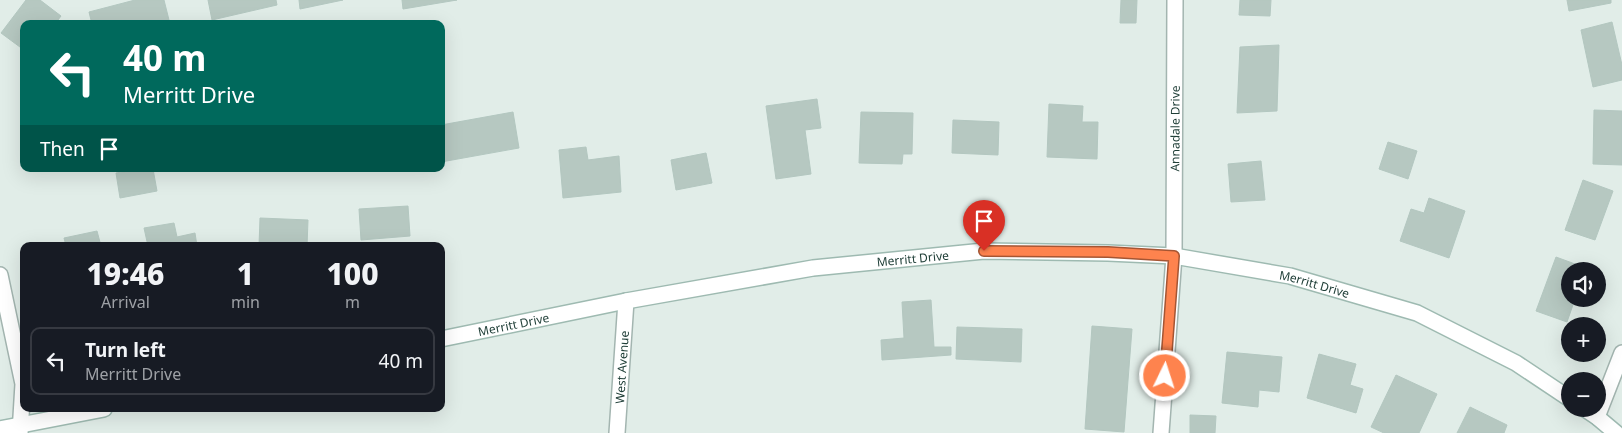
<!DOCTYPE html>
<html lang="en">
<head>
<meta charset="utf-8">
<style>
  :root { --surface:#171b24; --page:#20242c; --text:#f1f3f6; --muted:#9ea1a6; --line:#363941 }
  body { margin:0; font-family:"Noto Sans",sans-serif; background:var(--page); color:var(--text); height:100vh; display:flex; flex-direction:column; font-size:19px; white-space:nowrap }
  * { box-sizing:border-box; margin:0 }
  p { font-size:16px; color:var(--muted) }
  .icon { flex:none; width:28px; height:28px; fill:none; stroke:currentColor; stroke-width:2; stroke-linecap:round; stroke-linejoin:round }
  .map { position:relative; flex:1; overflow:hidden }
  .sheet { position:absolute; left:20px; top:242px; width:425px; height:170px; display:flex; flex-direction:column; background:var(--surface); border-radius:10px; box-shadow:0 5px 20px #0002 }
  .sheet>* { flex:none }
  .banner { position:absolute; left:20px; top:20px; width:425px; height:152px; border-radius:10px; box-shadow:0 5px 20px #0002; background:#00695c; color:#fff; overflow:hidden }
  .buttons { position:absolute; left:1561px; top:262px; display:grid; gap:10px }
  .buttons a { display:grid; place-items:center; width:45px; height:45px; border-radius:50%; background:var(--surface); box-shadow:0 5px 20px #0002; font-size:25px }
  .pin { position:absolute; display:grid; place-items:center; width:42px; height:42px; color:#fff; margin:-51px -21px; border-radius:50% 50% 50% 0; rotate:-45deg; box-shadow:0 0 5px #0007 }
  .pin .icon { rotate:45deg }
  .me { position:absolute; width:55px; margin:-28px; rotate:4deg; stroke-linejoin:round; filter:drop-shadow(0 0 4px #0008) }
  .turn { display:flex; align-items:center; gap:18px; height:105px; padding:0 20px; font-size:22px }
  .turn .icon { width:65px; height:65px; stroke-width:2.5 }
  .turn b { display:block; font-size:35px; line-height:42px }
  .then { display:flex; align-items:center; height:48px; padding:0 20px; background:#0003; gap:10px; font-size:19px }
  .eta { display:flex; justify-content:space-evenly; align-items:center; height:85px; text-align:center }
  .eta b { font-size:30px; font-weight:800; line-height:35px }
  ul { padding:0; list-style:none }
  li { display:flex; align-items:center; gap:15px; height:68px; margin:0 10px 8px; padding:0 10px; border:2px solid var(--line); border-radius:10px }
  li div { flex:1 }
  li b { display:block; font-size:19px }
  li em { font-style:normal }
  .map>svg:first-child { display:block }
  .building { fill:#b6c8c1; stroke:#b3c7c0 }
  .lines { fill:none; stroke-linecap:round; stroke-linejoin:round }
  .minor-casing { stroke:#a3b5b0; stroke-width:18 }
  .secondary-casing { stroke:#9ebab1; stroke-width:18 }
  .minor { stroke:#fff; stroke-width:15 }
  .secondary { stroke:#fff; stroke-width:15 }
  .route-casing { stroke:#a55533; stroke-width:12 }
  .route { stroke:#fe834e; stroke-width:9 }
  .labels { text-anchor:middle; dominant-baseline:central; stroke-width:4; stroke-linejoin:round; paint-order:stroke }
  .street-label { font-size:12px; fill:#203f38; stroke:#f2f9f6 }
</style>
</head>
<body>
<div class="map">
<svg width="1622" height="433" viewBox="0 0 1622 433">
  <rect width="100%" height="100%" fill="#e1ede8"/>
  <path class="building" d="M26,0h14l21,16 -6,8h-31v26l-23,-17z
    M135,0h29l6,24h-78l-3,-12z
    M208,0h68l1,5 -65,15z
    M299,0h44l-43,9z
    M402,0h55l-54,9z
    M1121,0h16l-1,23h-16z
    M1240,0h31l-1,16 -31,-1z
    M1567,0h44v3l-42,8z
    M1612,22l10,43v15l-29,7 -12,-57z
    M1279,45l-2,66 -40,2 3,-66z
    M817,99l4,29 -16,2 6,44 -35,5 -10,-73z
    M1049,104l34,2 -1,16h16l-1,37 -50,-2z
    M1594,110l28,1v54l-29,-1z
    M513,112l6,36 -78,14v-37z
    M861,112l52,1 -1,41h-9l-1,10 -43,-1z
    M953,120l46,2 -1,33 -46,-2z
    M1388,142l29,9 -9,28 -29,-10z
    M586,147l2,13 31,-4 2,36 -58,6 -4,-48z
    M706,153l6,30 -36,7 -5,-30z
    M1261,161l4,39 -34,2 -3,-38z
    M139,169h14l4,22 -37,7 -4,-25z
    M1583,180l30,11 -18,49 -30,-10z
    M1429,198l36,13 -16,47 -49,-17 11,-32 13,4z
    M408,206l2,30 -49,4 -2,-31z
    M260,218l48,2 -1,26h-48z
    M174,223l3,14 18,-4 2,13h-49l-4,-18z
    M97,231l4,15h-35l-2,-8z
    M1556,257l30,11 -1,3h-15v28h5l-8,23 -31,-11z
    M931,300l3,47h17v8l-69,5 -1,-20 23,-2 -2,-36z
    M1092,326l40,3 -8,103 -39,-3z
    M957,327l65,2 -1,33 -65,-3z
    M1227,352l55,5 -3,35 -20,-2 -1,17 -36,-4z
    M1319,354l37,10 -6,21 13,4 -7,24 -49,-15z
    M1396,375l41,19 -18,39h-35l-13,-6z
    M1470,407l37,18 -3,8h-47z
    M1190,415l26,1 -1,17h-25z"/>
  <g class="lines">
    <defs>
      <g id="minor">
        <path d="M0,275l23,109 -3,49"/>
        <path d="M1597,417l25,-64"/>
        <path id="s1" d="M617,433l9,-132"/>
        <path id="s2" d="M1161,433l13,-177 1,-256"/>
      </g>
      <g id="secondary">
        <path id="s3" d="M441,339l185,-38 187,-33 171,-17 124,2 66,3 116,20 127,37 99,50 54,36"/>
        <path d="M1585,409l12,8 19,16"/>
        <path d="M0,429l104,-20"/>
      </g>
    </defs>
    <use href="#minor" class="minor-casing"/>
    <use href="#secondary" class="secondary-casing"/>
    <use href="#minor" class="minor"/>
    <use href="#secondary" class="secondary"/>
  </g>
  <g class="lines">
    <defs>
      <path id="route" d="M984,251l124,1 66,4 -9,120"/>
    </defs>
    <use href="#route" class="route-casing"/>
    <use href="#route" class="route"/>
  </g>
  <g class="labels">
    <g class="street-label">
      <text stroke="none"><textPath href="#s2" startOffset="305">Annadale Drive</textPath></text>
      <text stroke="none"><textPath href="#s3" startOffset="479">Merritt Drive</textPath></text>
      <text stroke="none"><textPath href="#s3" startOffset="884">Merritt Drive</textPath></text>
      <text stroke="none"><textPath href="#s3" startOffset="74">Merritt Drive</textPath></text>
      <text stroke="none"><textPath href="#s1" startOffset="66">West Avenue</textPath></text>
    </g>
  </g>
</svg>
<div class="buttons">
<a><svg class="icon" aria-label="sound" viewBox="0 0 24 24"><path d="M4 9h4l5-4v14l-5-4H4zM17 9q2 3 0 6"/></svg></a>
<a>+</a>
<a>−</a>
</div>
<div class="pin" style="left:984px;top:251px;background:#d93025"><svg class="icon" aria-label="arrive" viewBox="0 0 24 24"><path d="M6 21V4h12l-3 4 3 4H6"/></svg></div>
<svg class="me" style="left:1165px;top:376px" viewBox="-20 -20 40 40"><circle r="17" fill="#fe834e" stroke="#fff" stroke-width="3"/><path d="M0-11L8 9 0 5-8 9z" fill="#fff"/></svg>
<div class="banner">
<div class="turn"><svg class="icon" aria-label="left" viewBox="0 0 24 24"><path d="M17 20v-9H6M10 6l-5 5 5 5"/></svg><div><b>40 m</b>Merritt Drive</div></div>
<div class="then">Then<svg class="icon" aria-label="arrive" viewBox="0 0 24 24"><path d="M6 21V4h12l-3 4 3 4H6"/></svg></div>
</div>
<section class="sheet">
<div class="eta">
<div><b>19:46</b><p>Arrival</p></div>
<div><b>1</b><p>min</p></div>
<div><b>100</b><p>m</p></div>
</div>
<ul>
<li><svg class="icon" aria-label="left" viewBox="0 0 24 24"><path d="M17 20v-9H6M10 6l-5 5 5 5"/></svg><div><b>Turn left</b><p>Merritt Drive</p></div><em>40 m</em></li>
</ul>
</section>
</div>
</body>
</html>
